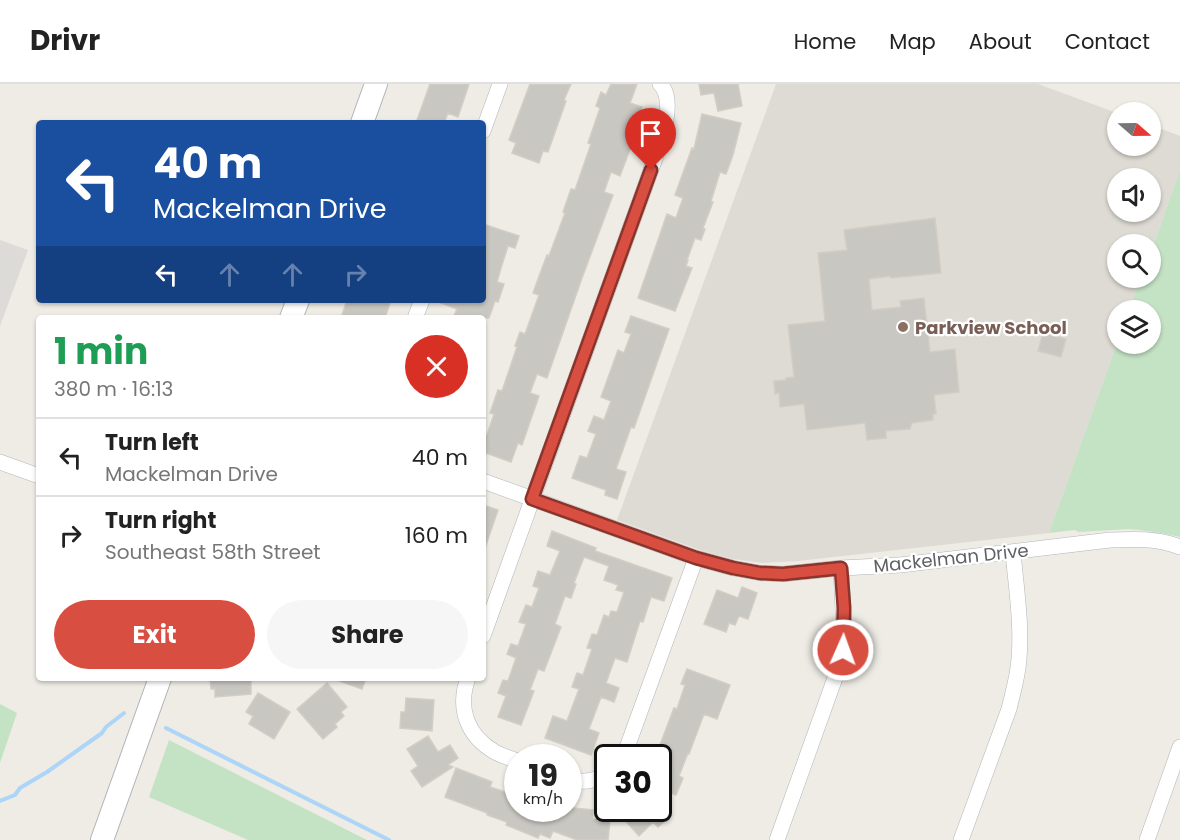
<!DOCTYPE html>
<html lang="en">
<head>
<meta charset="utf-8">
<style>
  :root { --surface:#fff; --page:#f6f6f6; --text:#222; --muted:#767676; --line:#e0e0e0; --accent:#d84f41 }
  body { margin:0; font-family:Poppins,sans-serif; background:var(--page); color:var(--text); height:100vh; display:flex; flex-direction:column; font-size:22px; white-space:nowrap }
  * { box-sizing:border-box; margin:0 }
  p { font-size:20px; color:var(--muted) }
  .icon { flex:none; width:33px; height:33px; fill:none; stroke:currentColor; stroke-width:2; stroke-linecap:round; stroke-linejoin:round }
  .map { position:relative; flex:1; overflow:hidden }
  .drawer { position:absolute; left:36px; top:231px; width:450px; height:366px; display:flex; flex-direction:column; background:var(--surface); border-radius:6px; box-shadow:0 2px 4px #0004 }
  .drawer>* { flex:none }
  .banner { position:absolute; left:36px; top:36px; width:450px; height:183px; border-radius:6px; box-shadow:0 2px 4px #0004; background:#1a4fa0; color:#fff; overflow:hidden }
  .needle { width:39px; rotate:110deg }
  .fabs { position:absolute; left:1107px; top:18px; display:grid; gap:12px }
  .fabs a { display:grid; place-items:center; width:54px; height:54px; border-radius:50%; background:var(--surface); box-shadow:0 2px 4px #0004; font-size:30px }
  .speed { position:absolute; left:504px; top:660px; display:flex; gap:12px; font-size:30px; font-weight:700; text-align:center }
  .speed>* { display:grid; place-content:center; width:78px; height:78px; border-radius:50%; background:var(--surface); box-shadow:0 2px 4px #0004; line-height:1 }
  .speed small { font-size:15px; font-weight:400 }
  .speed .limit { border:3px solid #111; border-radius:9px; background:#fff; color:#111 }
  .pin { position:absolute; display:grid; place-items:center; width:51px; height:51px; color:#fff; margin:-62px -26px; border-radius:50% 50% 50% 0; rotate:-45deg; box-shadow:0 0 6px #0007 }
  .pin .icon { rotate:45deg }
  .me { position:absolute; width:66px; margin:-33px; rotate:2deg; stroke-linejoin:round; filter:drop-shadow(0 0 4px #0008) }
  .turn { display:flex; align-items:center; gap:21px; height:126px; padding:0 18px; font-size:27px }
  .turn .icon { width:78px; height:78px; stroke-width:2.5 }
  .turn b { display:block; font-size:42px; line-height:51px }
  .lanes { display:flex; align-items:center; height:57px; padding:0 18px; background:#0003; justify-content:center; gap:30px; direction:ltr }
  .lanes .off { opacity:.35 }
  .round { display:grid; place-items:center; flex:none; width:63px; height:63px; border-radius:32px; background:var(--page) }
  .summary { display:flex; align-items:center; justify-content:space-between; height:102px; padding:0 18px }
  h1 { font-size:36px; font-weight:700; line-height:45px; color:#1e9e55 }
  .cta { display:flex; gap:12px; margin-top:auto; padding:12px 18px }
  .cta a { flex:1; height:69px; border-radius:36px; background:var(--accent); color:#fff; font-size:24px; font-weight:700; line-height:69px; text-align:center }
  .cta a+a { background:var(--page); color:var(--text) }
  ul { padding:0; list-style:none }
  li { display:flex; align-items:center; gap:18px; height:78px; padding:0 18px; border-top:2px solid var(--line) }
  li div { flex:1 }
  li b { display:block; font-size:22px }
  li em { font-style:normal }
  header { display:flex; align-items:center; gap:36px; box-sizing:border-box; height:84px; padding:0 30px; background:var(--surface); border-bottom:2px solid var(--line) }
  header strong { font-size:28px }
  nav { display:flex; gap:33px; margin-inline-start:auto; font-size:21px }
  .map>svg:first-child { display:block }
  .industrial { fill:#dddbd7 }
  .education { fill:#dedbd4; fill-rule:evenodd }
  .green { fill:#c4e3c5 }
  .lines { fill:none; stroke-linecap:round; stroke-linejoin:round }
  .stream { stroke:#acd5f7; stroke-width:4 }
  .building { fill:#c9c7c2; stroke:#d2cec4; stroke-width:1.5 }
  .minor-casing { stroke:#b2b5b9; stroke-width:16 }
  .secondary-casing { stroke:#b2b4b9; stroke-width:24 }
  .minor { stroke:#fff; stroke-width:15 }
  .secondary { stroke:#fff; stroke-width:22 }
  .route-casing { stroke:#8c332a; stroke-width:15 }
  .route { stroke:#d84f41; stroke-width:10 }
  .education-dot { fill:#8d6e63; stroke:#fff; stroke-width:2 }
  .labels { text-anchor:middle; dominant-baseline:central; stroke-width:4.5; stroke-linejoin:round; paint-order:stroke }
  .education-label { font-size:18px; font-weight:bold; fill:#785e54; stroke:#fff; text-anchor:start }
  .street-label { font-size:18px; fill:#5d6064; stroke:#fff }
</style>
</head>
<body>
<header>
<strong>Drivr</strong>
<nav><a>Home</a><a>Map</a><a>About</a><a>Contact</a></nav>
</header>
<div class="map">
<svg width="1180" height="756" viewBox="0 0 1180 756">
  <rect width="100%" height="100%" fill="#eeece5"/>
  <path class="industrial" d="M0,156l28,10 -28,76z"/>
  <path class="education" d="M776,0h262l79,29 1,33h32l1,-21 29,11v34l-29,82 -1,-8h-32v34h23l-12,32h-11l-1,33 -68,190 -251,28 -35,2 -30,-4 -30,-8 -86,-31zM1118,94h32v34h-32z"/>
  <path class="green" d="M1180,86v367l-24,-5 -27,-3 -51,3 -3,-2 -26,3 68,-190 33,1v-34h-21l12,-32h9l1,-26z
    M0,620l17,9 -17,50z
    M169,656l198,100h-119l-99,-43z"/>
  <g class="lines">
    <path class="stream" d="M166,644l223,112
      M0,717l15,-6 5,-7 27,-16 55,-39 4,-6 18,-14"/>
  </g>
  <path class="building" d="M430,0h39l-11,33 -10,-4 -4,10h-20l-7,-3z
    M530,0h41l-7,16 2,1 -18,51 -5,-1 -4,12 -27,-10 4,-10 -7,-3z
    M611,0h26l-7,19 12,4 -7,20 3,1 -18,48 -9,-4 -7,20 9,3 -31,83 -35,100 -10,-4 -7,19 9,3 -17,49 -4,-2 -7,19 -28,-10v-18l4,1 7,-21 -4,-1 8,-23 4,1 15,-44 -2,-1 5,-14 5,2 9,-25 5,-14 -6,-2 5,-14 9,-24 2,1 16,-43 -2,-1 8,-23 4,1 16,-46 -3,-1 12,-35 -4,-2 5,-14 5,3z
    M699,0h39l4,22 -24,5 -4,-18 -13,2z
    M702,30l39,9 -8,32 -7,19 -6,-2 -9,29 2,1 -10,26 2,1 -4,11 -6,-2 -8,22h1l-2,6 6,2 -17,43 -37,-13 29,-84 9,4 7,-20 -8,-3 17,-47 2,1z
    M935,134l6,55 -50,5 -1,-2 -21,3 3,31 29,-3 -1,-6 24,-3 6,54 25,-3 4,43 -25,3 2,19h-3v6l-21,3 -2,6 -24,2v7l-19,2 -2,-17 -58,7 -3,-26 -24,3 -1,-14 -4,1 -1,-13 12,-1v-2l8,-1 -6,-52 37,-4 -7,-68 29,-3 -3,-20z
    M483,140l36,12 -4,12 -7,-2 -7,22 -4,14 7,2 -6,18 -3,-1 -6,17h-36l4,-9 -21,-8v-1h47z
    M347,216h34l9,3 -5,15h-44z
    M631,232l38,13 -35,99 -3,-1 -15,42 10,3 -9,27 -12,-4 1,-5 -34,-12 8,-22 7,2 9,-24 -8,-3 6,-15 10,4 7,-19 -10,-4 17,-47 6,3 7,-19 -6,-2z
    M1043,249l23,6 -5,18 -23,-6z
    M483,421l15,5 -13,38 -2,-1z
    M552,447l44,17 -1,3 77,27 -8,23 -13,-4 -8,25 -3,-1 -13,41 -12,-4 -9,25 13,5 -5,14 -13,-5 -12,32 10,4 -8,22 -46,-17 8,-22 14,5 12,-32 -7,-2 5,-14 6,2 9,-26 -5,-1 5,-14 5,1 7,-20 5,2 2,-6 6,1 7,-20 -8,-2 2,-5 -14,-5 5,-14 -25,-9 -10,26 2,1 -5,14 -6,-2 -10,28 6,3 -17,44 -6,-2 -8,21 4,1 -13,34 -23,-8 8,-21 -8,-3 5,-13 5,1 8,-23 -9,-4 4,-10 7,2 8,-22 -7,-2 7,-17 6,2 7,-19 -6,-2 5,-15 12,4 10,-24 -13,-5z
    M742,503l15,6 -9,26 -9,-3 -4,9 -6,-2 -3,9 -22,-8 13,-34 21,8z
    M687,585l43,16 -13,34 -13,-5 -15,40 -1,-1 -9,23 4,2 -7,17 -18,-7v-30h-3l19,-50 3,1 8,-24 -4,-1z
    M210,594h36v2h5v14l-36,3v-8h-4z
    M334,594h32l-4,11 -28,-10z
    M327,599l20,24 -6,5 3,4 -9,8 2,3 -14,12 -26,-30z
    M258,609l32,19 -16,27 -25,-15 4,-8 -7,-4z
    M406,614l28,2 -2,31 -32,-3 1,-16h4z
    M428,652l10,16 12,-7 8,13 -10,7 5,2 -31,20 -11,-16 7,-5 -11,-17z
    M456,684l36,14 -2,5 28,9v12h55l20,2 -1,9 18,1 -2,20h-31l-24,-9 -3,7 -10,-4 -2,4 -32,-13 1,-3 -20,-7v-2l-42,-16z
    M633,724h29l8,8 -12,11 -5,-5 -14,14 -16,-18z"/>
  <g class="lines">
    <defs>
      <path id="minor" d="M483,47l17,-47
        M415,234l7,-18
        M0,378l39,14
        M483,397l213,77 37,10 27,5 23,1 58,-6 59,-3 210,-25c24,-1 47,-2 70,7
        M483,552l168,-466c7,-21 27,-69 9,-86
        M468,594c-11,30 -1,58 27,74 7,4 15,6 23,9
        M623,674l2,-5 71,-195
        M568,696c15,3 26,1 40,-6
        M777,756l63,-176 4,-35 -3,-61
        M961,756l48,-131c4,-17 9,-33 10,-50 3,-36 -3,-72 -6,-107
        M1147,756l33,-93"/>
      <path id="secondary" d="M362,39l14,-39
        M291,234l7,-18
        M102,756l58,-162"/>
    </defs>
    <use href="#minor" class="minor-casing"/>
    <use href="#secondary" class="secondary-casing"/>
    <use href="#minor" class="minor"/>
    <use href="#secondary" class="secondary"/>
  </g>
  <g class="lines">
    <defs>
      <path id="route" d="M651,86l-119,329 164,59 37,10 27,5 23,1 58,-6 3,40 -1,42"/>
    </defs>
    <use href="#route" class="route-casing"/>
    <use href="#route" class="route"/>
  </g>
  <circle class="education-dot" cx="903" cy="243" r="6"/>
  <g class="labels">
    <g class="education-label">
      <text x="915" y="243">Parkview School</text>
    </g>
    <g class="street-label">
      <text transform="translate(951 474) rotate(-6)">Mackelman Drive</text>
    </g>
  </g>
</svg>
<div class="fabs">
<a><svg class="needle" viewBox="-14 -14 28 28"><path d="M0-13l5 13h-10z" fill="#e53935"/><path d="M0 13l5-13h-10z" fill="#767676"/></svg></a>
<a><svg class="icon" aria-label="sound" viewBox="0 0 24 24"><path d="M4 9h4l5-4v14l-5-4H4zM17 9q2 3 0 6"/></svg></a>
<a><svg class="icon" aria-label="search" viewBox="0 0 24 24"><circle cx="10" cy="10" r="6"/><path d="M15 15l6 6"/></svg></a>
<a><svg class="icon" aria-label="layers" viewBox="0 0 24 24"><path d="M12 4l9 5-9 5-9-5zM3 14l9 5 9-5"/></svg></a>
</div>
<div class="speed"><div>19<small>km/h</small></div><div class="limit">30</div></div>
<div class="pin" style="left:651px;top:86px;background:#d93025"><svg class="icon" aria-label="arrive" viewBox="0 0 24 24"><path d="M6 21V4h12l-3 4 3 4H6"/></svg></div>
<svg class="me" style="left:843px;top:566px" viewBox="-20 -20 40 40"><circle r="17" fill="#d84f41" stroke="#fff" stroke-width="3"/><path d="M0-11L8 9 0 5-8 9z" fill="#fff"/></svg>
<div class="banner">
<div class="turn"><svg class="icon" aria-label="left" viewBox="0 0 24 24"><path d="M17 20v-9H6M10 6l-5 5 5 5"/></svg><div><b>40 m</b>Mackelman Drive</div></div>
<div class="lanes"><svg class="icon" aria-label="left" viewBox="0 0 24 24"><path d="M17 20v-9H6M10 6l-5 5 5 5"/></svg><svg class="icon off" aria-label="ahead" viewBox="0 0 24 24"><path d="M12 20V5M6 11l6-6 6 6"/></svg><svg class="icon off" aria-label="ahead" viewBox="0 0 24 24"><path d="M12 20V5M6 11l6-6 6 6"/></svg><svg class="icon off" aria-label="right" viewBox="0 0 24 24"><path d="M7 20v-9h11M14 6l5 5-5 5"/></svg></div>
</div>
<section class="drawer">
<div class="summary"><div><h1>1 min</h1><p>380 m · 16:13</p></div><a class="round" style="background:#d93025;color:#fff"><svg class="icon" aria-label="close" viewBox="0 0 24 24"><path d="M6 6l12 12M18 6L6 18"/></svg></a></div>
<ul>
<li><svg class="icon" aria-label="left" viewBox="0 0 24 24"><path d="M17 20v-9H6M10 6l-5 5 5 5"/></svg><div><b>Turn left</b><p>Mackelman Drive</p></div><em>40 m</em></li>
<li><svg class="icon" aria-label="right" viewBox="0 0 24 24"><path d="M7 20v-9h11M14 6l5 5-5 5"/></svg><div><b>Turn right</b><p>Southeast 58th Street</p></div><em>160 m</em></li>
</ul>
<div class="cta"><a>Exit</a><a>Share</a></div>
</section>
</div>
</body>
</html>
